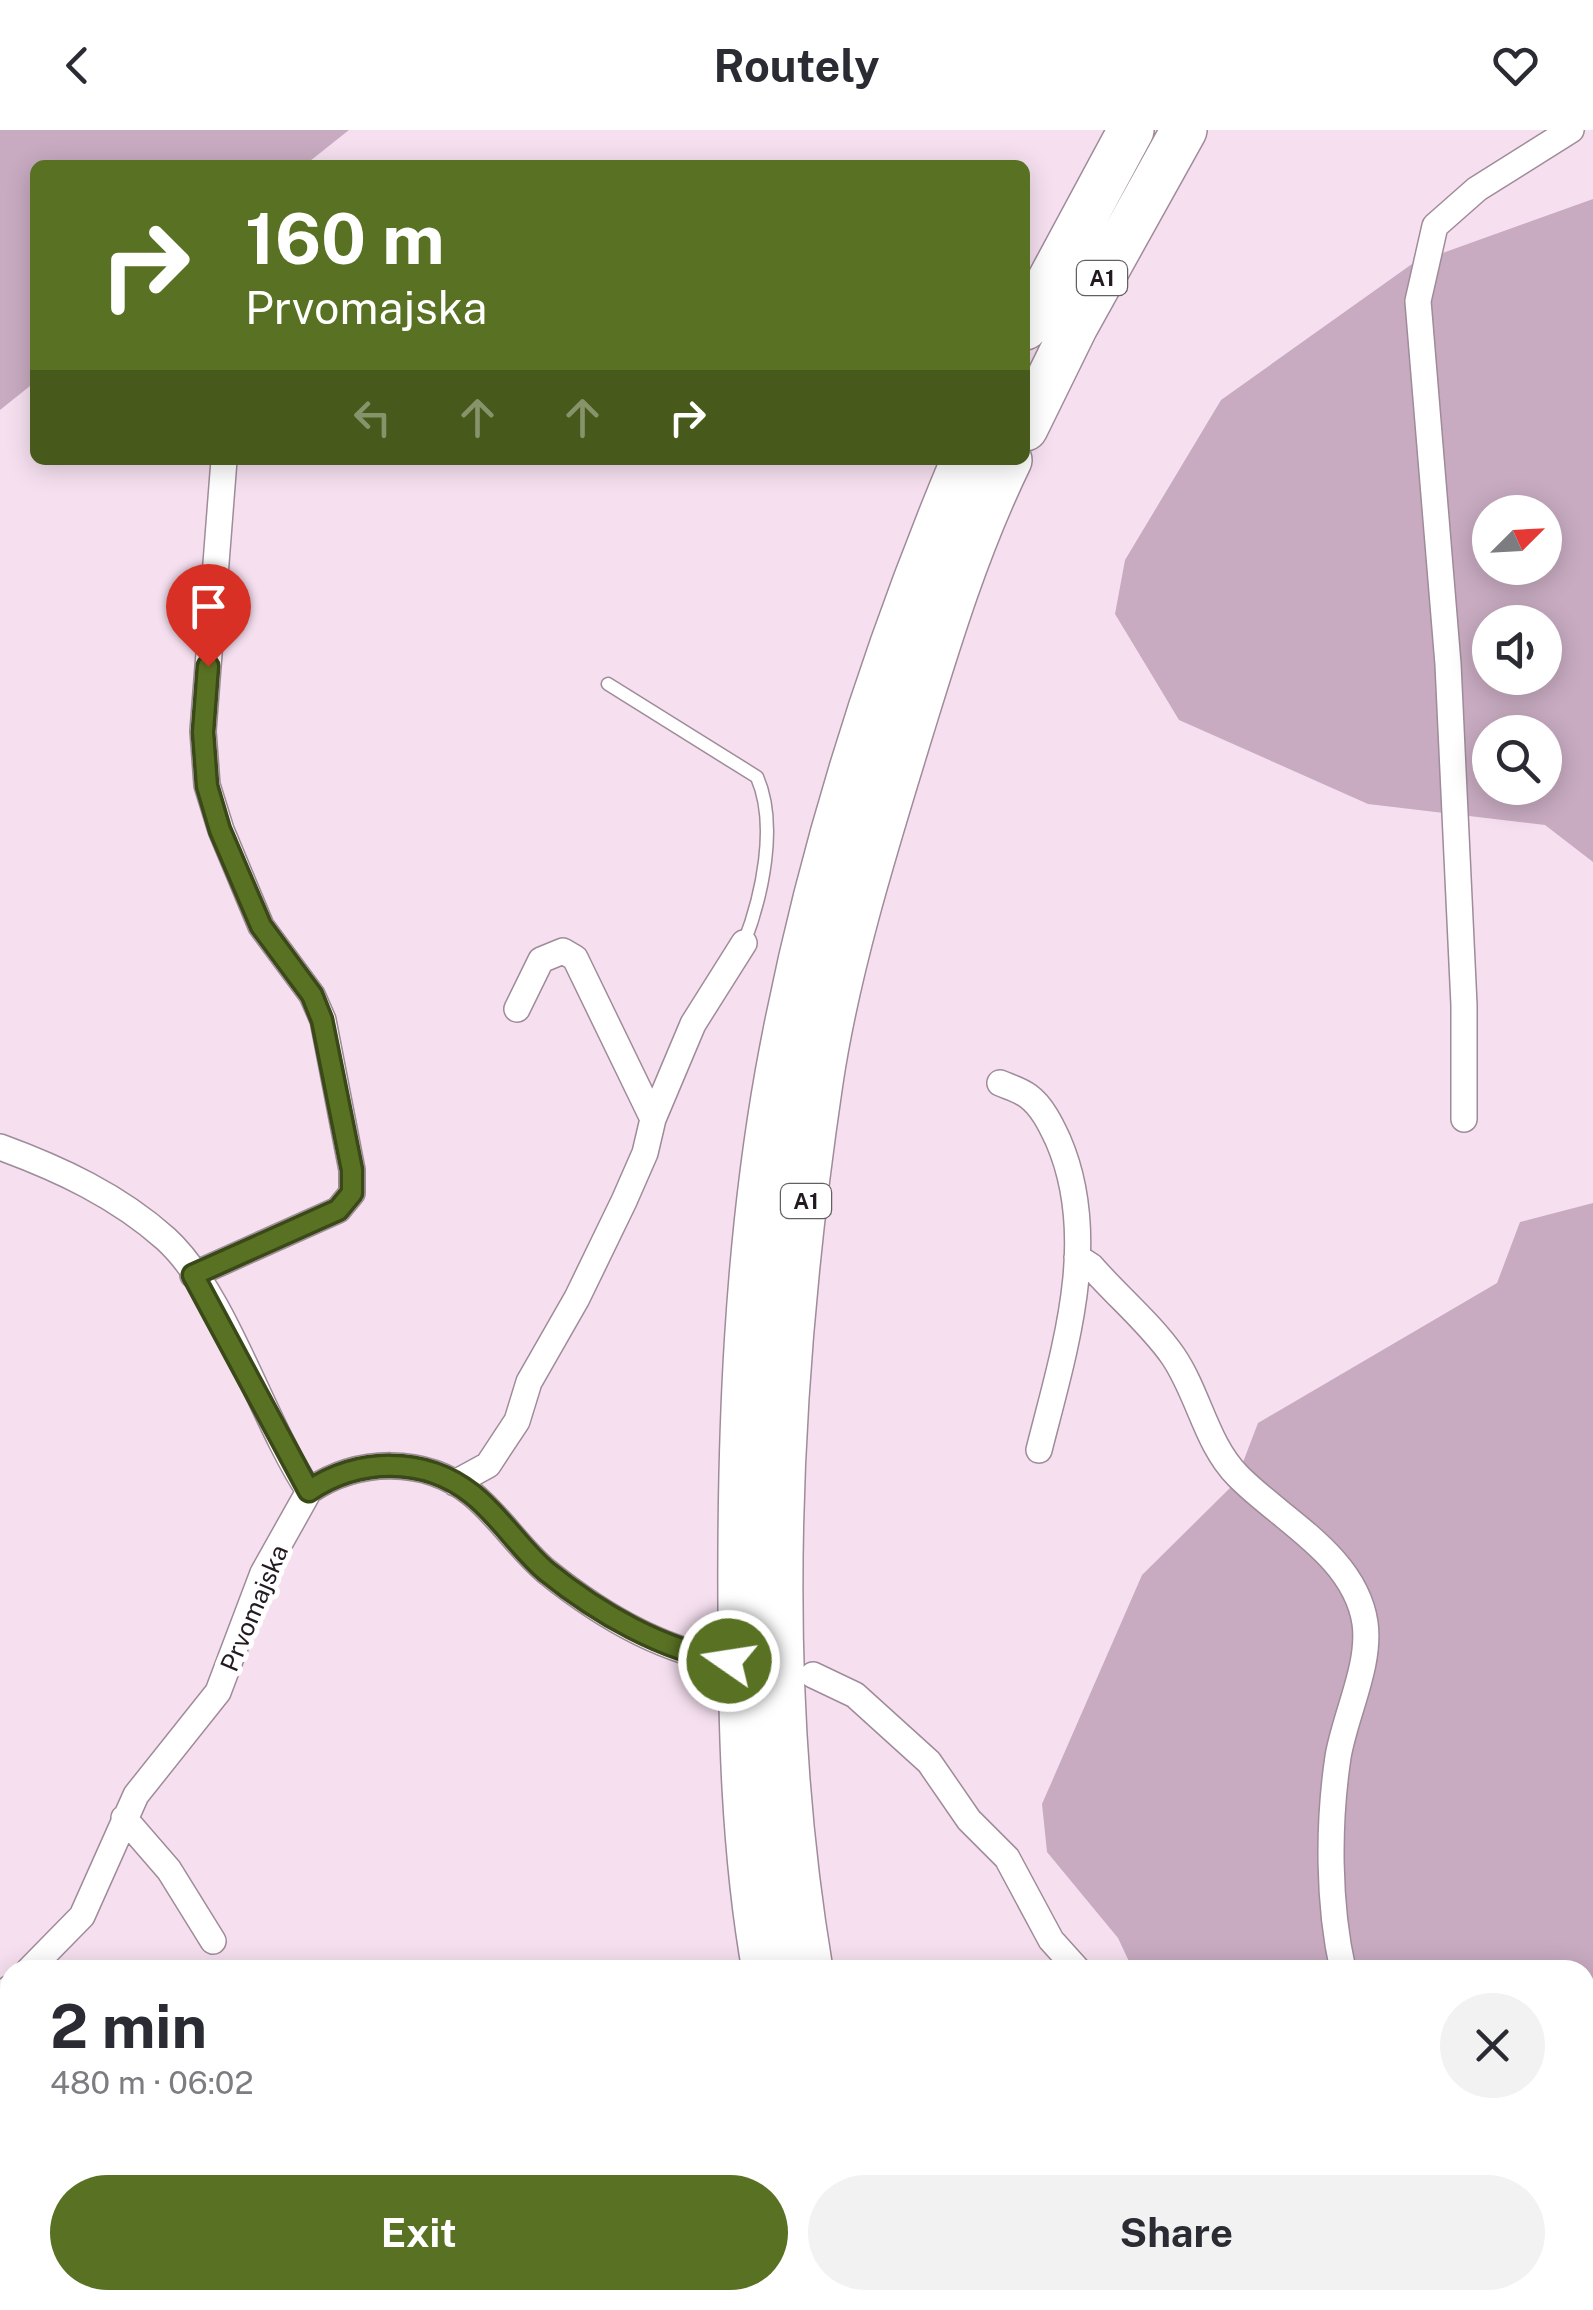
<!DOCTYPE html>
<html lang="en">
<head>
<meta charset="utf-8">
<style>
  :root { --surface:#fff; --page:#f2f2f3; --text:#2b2b33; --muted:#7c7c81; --accent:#597123 }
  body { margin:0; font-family:"Public Sans",sans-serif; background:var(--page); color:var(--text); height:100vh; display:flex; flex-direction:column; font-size:38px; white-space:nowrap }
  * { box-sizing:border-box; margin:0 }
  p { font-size:32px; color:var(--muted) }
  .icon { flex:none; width:55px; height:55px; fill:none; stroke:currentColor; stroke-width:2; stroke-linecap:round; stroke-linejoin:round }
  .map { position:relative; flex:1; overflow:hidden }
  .panel { position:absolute; left:0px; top:1830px; width:1595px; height:350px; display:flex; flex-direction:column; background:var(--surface); border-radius:30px 30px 0 0; box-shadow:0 5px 25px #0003 }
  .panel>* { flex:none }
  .guide { position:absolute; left:30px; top:30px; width:1000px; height:305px; border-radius:15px; box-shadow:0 5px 25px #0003; background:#597123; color:#fff; overflow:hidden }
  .needle { width:65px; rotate:66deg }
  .buttons { position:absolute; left:1472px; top:365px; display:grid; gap:20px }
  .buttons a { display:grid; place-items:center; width:90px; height:90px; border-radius:50%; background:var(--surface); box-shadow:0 5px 25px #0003; font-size:50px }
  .pin { position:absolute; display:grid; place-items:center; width:85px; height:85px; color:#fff; margin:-102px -42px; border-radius:50% 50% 50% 0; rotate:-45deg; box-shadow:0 0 10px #0007 }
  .pin .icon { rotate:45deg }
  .me { position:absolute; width:110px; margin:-55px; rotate:283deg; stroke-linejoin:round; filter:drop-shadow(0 0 8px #0008) }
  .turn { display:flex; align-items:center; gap:35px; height:210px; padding:0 50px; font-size:45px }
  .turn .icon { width:130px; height:130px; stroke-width:2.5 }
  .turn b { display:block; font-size:70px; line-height:85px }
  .lanes { display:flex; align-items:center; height:95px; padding:0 50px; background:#0003; justify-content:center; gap:50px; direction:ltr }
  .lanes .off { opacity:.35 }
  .round { display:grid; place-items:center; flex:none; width:105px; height:105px; border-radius:52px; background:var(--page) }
  .headline { display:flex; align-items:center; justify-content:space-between; height:170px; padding:0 50px }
  h1 { font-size:60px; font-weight:700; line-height:75px }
  .action { display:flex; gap:20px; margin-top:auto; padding:20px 50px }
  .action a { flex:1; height:115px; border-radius:60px; background:var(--accent); color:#fff; font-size:40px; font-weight:700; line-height:115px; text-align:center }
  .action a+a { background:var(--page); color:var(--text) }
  header { display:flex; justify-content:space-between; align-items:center; height:130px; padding:0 50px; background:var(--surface); font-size:45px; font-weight:700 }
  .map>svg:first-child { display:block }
  .green { fill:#c8abc1; fill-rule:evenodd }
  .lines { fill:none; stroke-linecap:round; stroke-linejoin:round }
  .lane-casing { stroke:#9f8b9a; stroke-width:15 }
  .street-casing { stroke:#9f8b9a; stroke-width:28 }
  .highway-casing { stroke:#9f8b9a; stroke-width:48 }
  .lane { stroke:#fff; stroke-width:12 }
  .street { stroke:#fff; stroke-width:25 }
  .highway { stroke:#fff; stroke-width:45 }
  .route-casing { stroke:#3a4917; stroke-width:25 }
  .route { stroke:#597123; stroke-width:18 }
  .labels { text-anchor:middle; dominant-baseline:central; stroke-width:10; stroke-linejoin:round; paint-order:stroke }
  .shield { fill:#fff; stroke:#645f63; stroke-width:2.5 }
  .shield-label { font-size:22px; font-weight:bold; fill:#221a20 }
  .street-label { font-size:25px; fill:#221a20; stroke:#fff }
</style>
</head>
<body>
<header><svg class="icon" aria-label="back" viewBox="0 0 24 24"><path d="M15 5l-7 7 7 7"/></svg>Routely<svg class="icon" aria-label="heart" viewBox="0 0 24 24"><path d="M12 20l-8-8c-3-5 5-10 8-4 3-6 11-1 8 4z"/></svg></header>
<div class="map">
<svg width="1593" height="2180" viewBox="0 0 1593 2180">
  <rect width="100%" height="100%" fill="#f6e0f0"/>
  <path class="green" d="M0,0h349l-44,35h-270v217l-35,28z
    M1593,69v663l-48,-37 -177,-21 -189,-84 -64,-106 10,-54 96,-160 191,-136zM1490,382h55v56h-55zM1490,492h55v56h-55zM1490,602h55v56h-55z
    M1593,1073v1107h-255l-7,-10h254v-330h-452l-15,-32 -71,-86 -5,-48 100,-229 93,-92 23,-60 239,-140 23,-61z"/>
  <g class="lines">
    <defs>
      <path id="lane" d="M608,554l149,93c21,48 5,119 -13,166"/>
      <path id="street" d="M1000,953c9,4 20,7 28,13 14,10 23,29 30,44 43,99 6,211 -19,310
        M653,989l40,-95 51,-81
        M1464,989v-114l-16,-341 -30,-363 17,-75 42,-37 94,-59
        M0,1017c60,22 118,49 166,92 59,54 96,181 143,252l-46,82 -45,119 -82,103 -54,121 -53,54
        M1077,1127l14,9c26,30 59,57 82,90 26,38 33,88 65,120 43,44 117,80 127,147 6,42 -20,92 -27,134 -10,67 -10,147 5,213
        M193,1145l145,-65 14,-17v-23l-29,-150 -11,-25 -51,-69 -40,-96 -14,-45 -4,-54 21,-271
        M455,1353l33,-18 29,-44 12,-39 48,-84 47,-97 21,-48 8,-34 -78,-161 -12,-7 -22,9 -24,49
        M309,1361c49,-33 115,-35 163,3 28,23 47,54 74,77 52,42 116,81 183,90
        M813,1545l42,20 74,67 40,58 38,38 44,82 27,30
        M124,1688l45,52 44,71
        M0,1866l10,-8
        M0,2139l10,5
        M56,2170l12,10
        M662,2170l1,10
        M1229,2170l11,10
        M1458,2170l15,10"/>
      <path id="highway" d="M1025,197l106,-197
        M1025,298l50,-102 109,-196
        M765,1840c-21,-118 -24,-244 -24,-363 -1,-177 6,-358 37,-533 38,-211 103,-416 186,-614
        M810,1840c-49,-290 -33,-599 10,-888 17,-115 57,-242 91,-353 28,-91 56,-183 98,-269
        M834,2170l2,10
        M877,2170l3,10"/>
    </defs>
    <use href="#lane" class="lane-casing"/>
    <use href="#street" class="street-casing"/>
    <use href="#highway" class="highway-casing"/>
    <use href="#lane" class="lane"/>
    <use href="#street" class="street"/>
    <use href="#highway" class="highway"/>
  </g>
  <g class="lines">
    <defs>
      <path id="route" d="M208,536l-5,66 4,54 13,44 41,96 51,69 10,25 30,150v23l-14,17 -145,65 116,216c49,-33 115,-35 163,3 28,22 47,54 74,77 52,42 117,80 183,90"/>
    </defs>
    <use href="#route" class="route-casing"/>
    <use href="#route" class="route"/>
  </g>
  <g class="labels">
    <g class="shield">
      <rect x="1077" y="131" width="50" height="34" rx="8"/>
      <rect x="781" y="1054" width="50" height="34" rx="8"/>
    </g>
    <g class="shield-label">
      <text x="1102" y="148">A1</text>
      <text x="806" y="1071">A1</text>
    </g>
    <g class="street-label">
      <text transform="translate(254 1478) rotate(-67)">Prvomajska</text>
    </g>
  </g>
</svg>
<div class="buttons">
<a><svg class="needle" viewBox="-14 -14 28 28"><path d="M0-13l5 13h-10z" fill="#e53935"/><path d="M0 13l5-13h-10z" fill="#7c7c81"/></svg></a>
<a><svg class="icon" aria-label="sound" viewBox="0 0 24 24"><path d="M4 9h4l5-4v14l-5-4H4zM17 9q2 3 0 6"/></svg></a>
<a><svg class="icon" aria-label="search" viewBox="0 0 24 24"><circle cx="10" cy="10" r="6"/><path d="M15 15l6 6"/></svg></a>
</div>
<div class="pin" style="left:208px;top:536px;background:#d93025"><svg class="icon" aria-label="arrive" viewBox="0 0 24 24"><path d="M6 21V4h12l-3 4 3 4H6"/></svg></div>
<svg class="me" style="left:729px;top:1531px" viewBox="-20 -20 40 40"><circle r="17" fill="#597123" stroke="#fff" stroke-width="3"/><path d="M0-11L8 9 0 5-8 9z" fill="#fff"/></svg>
<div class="guide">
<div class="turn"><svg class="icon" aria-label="right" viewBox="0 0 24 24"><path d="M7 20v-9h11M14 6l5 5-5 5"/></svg><div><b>160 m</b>Prvomajska</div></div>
<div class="lanes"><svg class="icon off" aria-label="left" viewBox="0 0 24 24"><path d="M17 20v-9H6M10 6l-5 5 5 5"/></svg><svg class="icon off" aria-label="ahead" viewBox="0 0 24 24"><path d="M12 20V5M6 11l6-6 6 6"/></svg><svg class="icon off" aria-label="ahead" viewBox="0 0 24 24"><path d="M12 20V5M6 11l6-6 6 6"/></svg><svg class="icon" aria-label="right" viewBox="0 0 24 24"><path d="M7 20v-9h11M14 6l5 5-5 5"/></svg></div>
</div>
<section class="panel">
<div class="headline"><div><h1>2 min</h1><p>480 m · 06:02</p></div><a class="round"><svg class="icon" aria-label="close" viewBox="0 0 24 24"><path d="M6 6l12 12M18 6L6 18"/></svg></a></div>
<div class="action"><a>Exit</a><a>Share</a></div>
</section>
</div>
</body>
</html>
